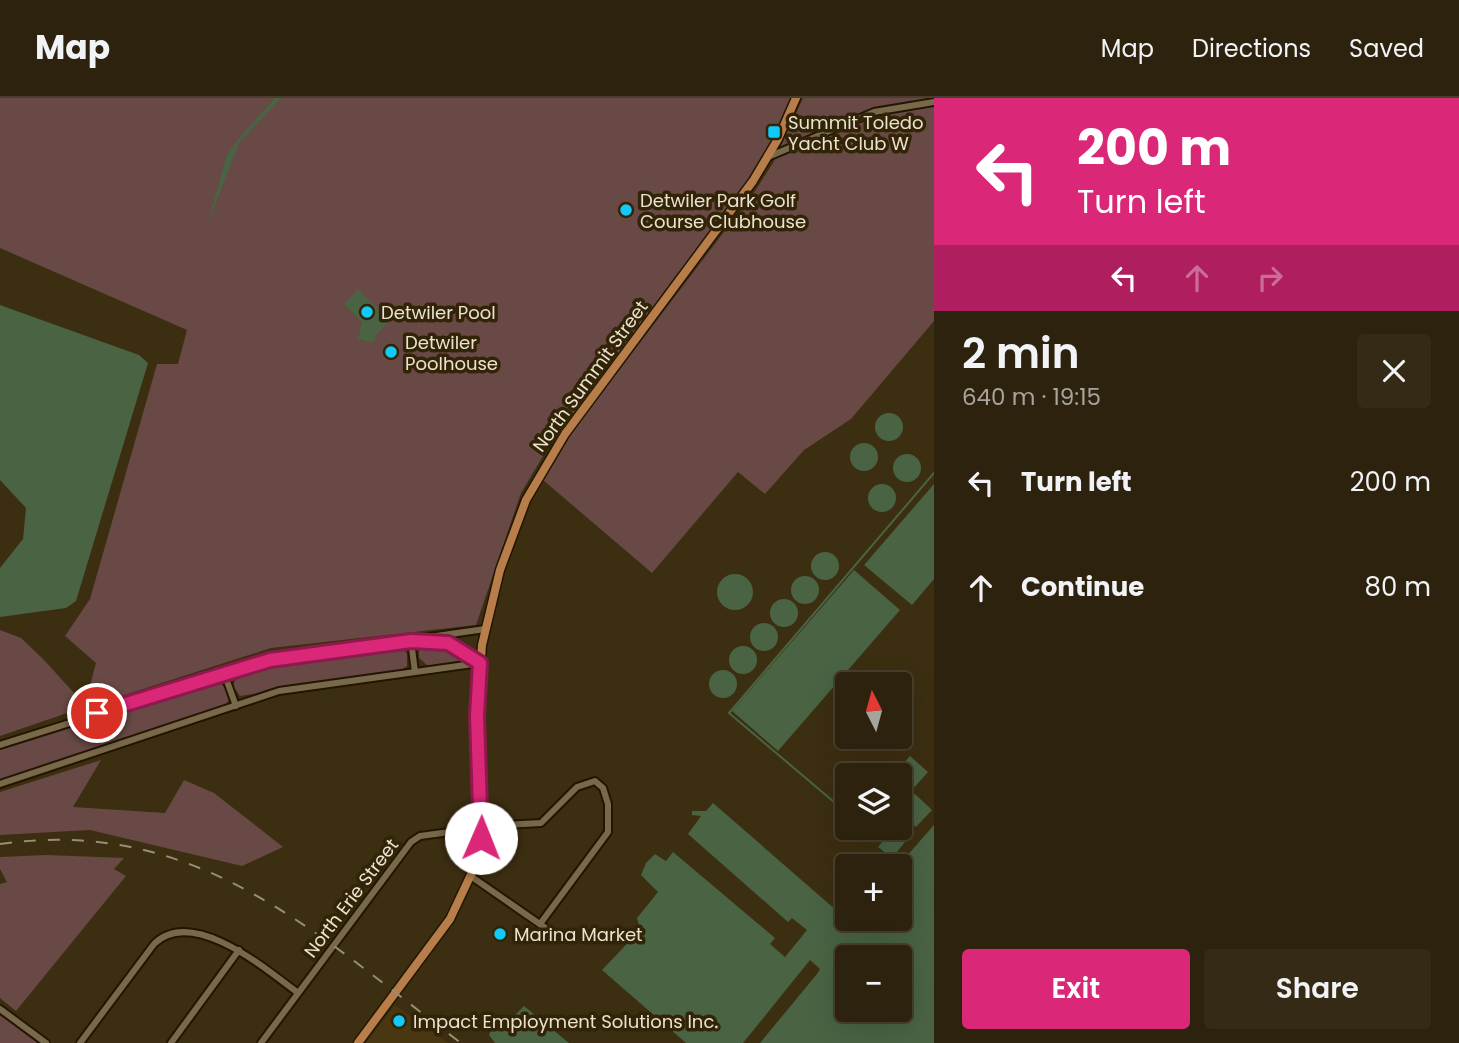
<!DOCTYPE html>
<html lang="en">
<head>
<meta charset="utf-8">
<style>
  :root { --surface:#2d220d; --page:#352a16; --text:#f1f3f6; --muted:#a7a49d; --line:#483f2e; --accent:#db2777 }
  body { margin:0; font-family:Poppins,sans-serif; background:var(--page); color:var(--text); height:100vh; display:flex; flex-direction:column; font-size:26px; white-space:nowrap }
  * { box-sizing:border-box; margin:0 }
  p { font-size:23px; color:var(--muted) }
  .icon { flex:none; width:38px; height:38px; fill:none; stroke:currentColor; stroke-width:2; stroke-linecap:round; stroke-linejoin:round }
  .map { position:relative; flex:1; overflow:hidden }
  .details { display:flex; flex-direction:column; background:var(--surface); width:525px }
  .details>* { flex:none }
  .guide { background:#db2777; color:#fff; overflow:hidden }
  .needle { width:46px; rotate:354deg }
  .tools { position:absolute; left:835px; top:574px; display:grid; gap:14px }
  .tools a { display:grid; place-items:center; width:77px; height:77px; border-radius:7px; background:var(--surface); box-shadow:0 7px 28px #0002,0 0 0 2px var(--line); font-size:35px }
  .pin { position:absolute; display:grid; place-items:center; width:60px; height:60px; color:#fff; margin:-30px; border:4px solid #fff; border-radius:50%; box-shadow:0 2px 7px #0007 }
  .me { position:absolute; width:77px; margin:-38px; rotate:1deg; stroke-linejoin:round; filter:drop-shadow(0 0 5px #0008) }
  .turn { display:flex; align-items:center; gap:24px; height:147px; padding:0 28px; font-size:32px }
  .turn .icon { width:91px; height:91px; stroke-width:2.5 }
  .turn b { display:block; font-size:49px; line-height:60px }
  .lanes { display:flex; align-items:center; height:66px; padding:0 28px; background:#0003; justify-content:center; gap:35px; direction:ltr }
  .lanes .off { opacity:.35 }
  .round { display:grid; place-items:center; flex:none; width:74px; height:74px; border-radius:7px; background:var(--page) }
  .headline { display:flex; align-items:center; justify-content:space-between; height:119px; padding:0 28px }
  h1 { font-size:42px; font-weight:600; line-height:52px }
  .cta { display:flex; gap:14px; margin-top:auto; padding:14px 28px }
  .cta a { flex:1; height:80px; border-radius:7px; background:var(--accent); color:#fff; font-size:28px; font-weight:600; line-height:80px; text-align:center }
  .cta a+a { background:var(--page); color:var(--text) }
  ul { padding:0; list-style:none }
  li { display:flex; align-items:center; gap:21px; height:105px; padding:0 28px }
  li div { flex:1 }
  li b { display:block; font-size:26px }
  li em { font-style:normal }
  header { display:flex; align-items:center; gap:42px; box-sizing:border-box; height:98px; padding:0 35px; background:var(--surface); border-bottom:2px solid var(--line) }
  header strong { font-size:33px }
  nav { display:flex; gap:38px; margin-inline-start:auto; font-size:24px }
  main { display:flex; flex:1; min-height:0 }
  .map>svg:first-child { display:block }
  .built { fill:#483710 }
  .green { fill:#684945 }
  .water { fill:#496343; fill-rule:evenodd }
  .pier { fill:#3c2e11 }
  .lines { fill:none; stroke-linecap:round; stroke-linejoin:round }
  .stream { stroke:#496343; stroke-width:2 }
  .minor-casing { stroke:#231600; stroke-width:10 }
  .major-casing { stroke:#231600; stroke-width:11 }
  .minor { stroke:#79694b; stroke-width:6 }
  .major { stroke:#b77d4a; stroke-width:8 }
  .rail { stroke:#988d77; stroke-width:2; stroke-dasharray:12 12; stroke-linecap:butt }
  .route-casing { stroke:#8e194d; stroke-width:18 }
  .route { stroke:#db2777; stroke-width:12 }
  .poi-dot { fill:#11cafb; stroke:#322406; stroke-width:2.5 }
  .labels { text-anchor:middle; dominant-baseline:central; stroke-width:7; stroke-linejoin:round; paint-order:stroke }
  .poi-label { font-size:18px; fill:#ebe2d2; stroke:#322406; text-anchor:start }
  .street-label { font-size:18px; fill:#ebe2d2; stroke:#322406 }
</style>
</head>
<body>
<header>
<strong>Map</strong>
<nav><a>Map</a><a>Directions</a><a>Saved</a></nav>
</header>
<main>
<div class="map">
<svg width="934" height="945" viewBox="0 0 934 945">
  <rect width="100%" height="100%" fill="#3c2e11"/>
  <path class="built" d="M395,907l53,38h-82z"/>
  <path class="green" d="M0,0h791l-19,43 -25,41 -198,264 -28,47 -45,132 -205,23 -187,60 12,-45 -31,-27 25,-37 67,-235h21l9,-34 -187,-82z
    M803,0h131v223l-83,98 -47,31 -39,44 -27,-22 -86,101 -109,-93 32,-52 180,-237 18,-28z
    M0,532l21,8 23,22 31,34 1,16 -76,26z
    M425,546l22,1 25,14 -44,7 -9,-8v-7z
    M394,549l8,1 5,5v13l-7,5 -160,25 -7,-10 5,-13 20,-6z
    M212,582l13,6 4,14 -5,6 -224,75v-32z
    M101,662l-28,47 92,6 19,-33 30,13 69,54 -41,19 -152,-36 -90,5v-43z
    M47,757l77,3 -10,11 12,7 -110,135 -16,-13v-114l7,-2 -7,-13v-12z
    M0,917l38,28h-38z"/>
  <path class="water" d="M275,0h6l-42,45 -32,83 19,-69 12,-18z
    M358,191l32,32 -14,14 -2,8 -16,-4 4,-17 -18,-18z
    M0,207l139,50 9,8 -72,238 -10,7 -66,9v-49l23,-29 3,-31 -26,-28z
    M875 329a14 14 0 1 1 28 0a14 14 0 1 1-28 0Z
    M850 359a14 14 0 1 1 28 0a14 14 0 1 1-28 0Z
    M893 370a14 14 0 1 1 28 0a14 14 0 1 1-28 0Z
    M868 400a14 14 0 1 1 28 0a14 14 0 1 1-28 0Z
    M934,386v95l-22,26 -48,-40z
    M811 468a14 14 0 1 1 28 0a14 14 0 1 1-28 0Z
    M854,472l46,40 -122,141 -46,-40z
    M717 494a18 18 0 1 1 36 0a18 18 0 1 1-36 0Z
    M791 492a14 14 0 1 1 28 0a14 14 0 1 1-28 0Z
    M770 515a14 14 0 1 1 28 0a14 14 0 1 1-28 0Z
    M750 539a14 14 0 1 1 28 0a14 14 0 1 1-28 0Z
    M729 562a14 14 0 1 1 28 0a14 14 0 1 1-28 0Z
    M709 586a14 14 0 1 1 28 0a14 14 0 1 1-28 0Z
    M910,658l18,16 -16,18 -12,-15 -6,-1z
    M915,696l17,16 -16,17 -16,-15z
    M713,705l123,107 5,-5 3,2 -4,6 11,9 3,-3h46l-2,-53 36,-41v218h-176l59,-73 -6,-8 -68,81h-57l-84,-73 38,-40 -3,-12 21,-26 -17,-17 5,-12 9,-9 11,7 7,-9 102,86 -5,6 15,13 22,-27 -15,-12 -4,4 -100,-88 13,-18 -9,-1v-4h14zM847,859h53v53h-53z
    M900,729l10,9 -18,22 -14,-11 16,-19z
    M524,908l45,37h-74l-6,-8 5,-13h11l18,9 -8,-16z"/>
  <path class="pier" d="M810,862l10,9 -3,5 -57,69h-4l58,-75 -5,-3 -66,78z"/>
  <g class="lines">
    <path class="stream" d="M847,715l-118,-100 205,-240"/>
    <defs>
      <path id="minor" d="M768,59l106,-45 60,-10
        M411,543l4,31
        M423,543l34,5 23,17
        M224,575l12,33
        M0,647l270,-85 215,-31
        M0,686l279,-93 201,-28
        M472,779l85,59
        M0,911l46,34
        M80,945l74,-99c38,-38 112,25 144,49
        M171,945l68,-93
        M261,945l150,-201 9,-6 82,-11 39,-2 36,-36 18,-6 8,7 5,16v28l-68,92"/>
      <path id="major" d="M358,945l92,-124 25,-53 7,-38 -5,-112 5,-71 18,-75 26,-70 39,-66 188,-253 25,-42 18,-41"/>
    </defs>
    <use href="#minor" class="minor-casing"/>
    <use href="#major" class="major-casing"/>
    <use href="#minor" class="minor"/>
    <use href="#major" class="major"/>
    <path class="rail" d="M0,746c197,-28 316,90 461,199"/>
  </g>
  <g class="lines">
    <defs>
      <path id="route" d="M97,615l173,-53 141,-19 37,2 32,20 -3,53 4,122"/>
    </defs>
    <use href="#route" class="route-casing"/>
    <use href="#route" class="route"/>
  </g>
  <g class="poi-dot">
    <rect x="767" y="27" width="14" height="14" rx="3.5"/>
    <circle cx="626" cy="112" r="7"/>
    <circle cx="367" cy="214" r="7"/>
    <circle cx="391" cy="254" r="7"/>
    <circle cx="500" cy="836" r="7"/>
    <circle cx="399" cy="923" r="7"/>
  </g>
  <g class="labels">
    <g class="poi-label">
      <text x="788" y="24">Summit Toledo<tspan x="788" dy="21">Yacht Club W</tspan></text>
      <text x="640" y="102">Detwiler Park Golf<tspan x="640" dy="21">Course Clubhouse</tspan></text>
      <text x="381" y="214">Detwiler Pool</text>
      <text x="405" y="244">Detwiler<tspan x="405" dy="21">Poolhouse</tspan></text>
      <text x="514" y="836">Marina Market</text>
      <text x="413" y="923">Impact Employment Solutions Inc.</text>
    </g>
    <g class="street-label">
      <text transform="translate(590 278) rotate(-54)">North Summit Street</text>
      <text transform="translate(351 800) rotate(-53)">North Erie Street</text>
    </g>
  </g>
</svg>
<div class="tools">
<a><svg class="needle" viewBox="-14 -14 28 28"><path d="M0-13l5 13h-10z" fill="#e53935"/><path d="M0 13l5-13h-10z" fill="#a7a49d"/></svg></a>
<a><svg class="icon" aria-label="layers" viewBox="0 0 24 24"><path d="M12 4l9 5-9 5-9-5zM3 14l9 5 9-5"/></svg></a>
<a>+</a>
<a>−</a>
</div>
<div class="pin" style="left:97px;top:615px;background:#d93025"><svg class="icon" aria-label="arrive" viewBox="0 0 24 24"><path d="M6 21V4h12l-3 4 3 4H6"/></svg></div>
<svg class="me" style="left:481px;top:740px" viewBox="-20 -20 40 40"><circle r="19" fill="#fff"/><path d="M0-13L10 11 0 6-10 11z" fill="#db2777"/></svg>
</div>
<section class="details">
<div class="guide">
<div class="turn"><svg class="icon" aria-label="left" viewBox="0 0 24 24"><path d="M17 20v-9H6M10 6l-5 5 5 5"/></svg><div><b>200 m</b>Turn left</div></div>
<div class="lanes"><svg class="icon" aria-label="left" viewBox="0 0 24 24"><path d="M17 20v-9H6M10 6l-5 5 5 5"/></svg><svg class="icon off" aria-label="ahead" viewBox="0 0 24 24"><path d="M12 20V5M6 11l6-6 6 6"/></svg><svg class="icon off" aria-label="right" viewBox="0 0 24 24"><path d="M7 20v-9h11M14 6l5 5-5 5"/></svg></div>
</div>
<div class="headline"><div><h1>2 min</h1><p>640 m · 19:15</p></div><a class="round"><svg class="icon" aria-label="close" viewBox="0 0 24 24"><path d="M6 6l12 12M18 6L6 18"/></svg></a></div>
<ul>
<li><svg class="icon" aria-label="left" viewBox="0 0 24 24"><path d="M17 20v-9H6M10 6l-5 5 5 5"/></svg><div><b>Turn left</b></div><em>200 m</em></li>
<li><svg class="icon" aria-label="ahead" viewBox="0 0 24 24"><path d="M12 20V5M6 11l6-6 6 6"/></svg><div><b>Continue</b></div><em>80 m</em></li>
</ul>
<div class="cta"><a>Exit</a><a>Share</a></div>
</section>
</main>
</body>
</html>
